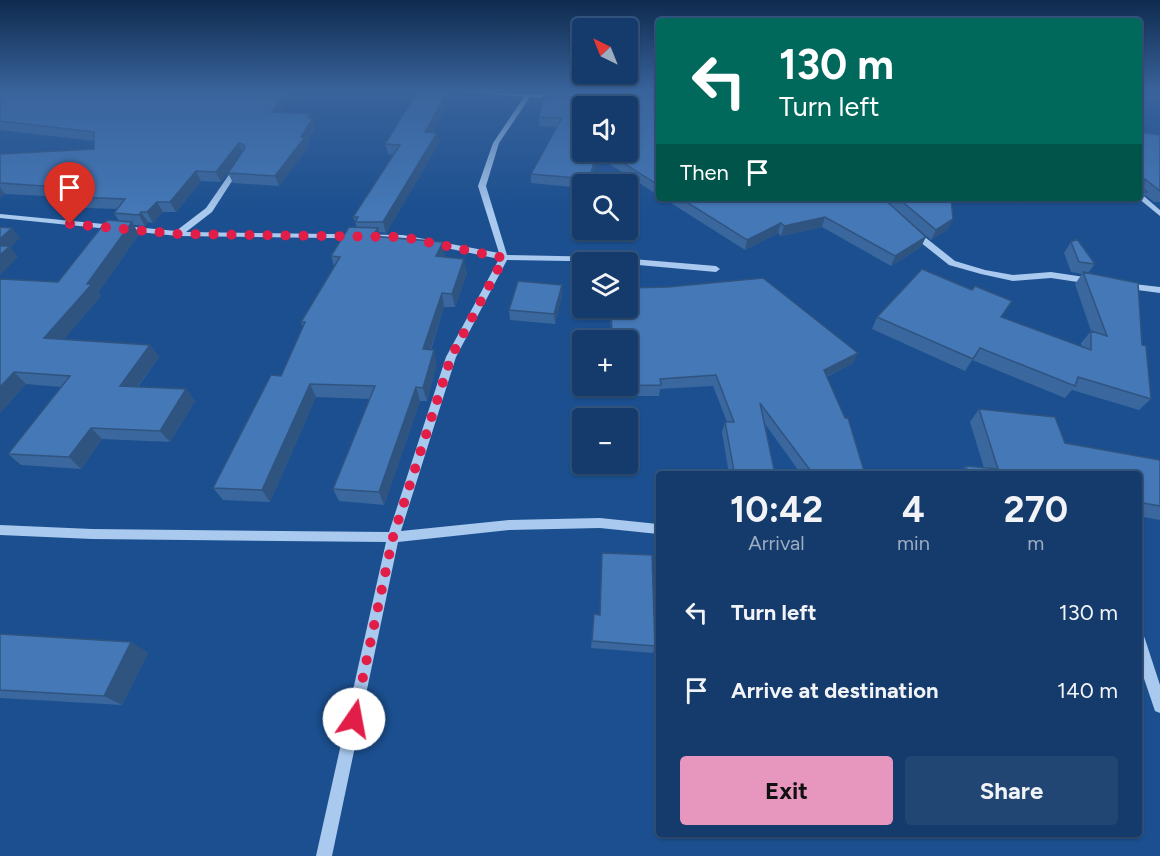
<!DOCTYPE html>
<html lang="en">
<head>
<meta charset="utf-8">
<style>
  :root { --surface:#143b6b; --page:#214673; --text:#f1f3f6; --muted:#9dadc1; --line:#33557e; --accent:#e797bd }
  body { margin:0; font-family:Figtree,sans-serif; background:var(--page); color:var(--text); height:100vh; display:flex; flex-direction:column; font-size:22px; white-space:nowrap }
  * { box-sizing:border-box; margin:0 }
  p { font-size:20px; color:var(--muted) }
  .icon { flex:none; width:33px; height:33px; fill:none; stroke:currentColor; stroke-width:2; stroke-linecap:round; stroke-linejoin:round }
  .map { position:relative; flex:1; overflow:hidden }
  .panel { position:absolute; left:656px; top:471px; width:486px; height:366px; display:flex; flex-direction:column; background:var(--surface); border-radius:6px; box-shadow:0 2px 4px #0004,0 0 0 2px var(--line) }
  .panel>* { flex:none }
  .hud { position:absolute; left:656px; top:18px; width:486px; height:183px; border-radius:6px; box-shadow:0 2px 4px #0004,0 0 0 2px var(--line); background:#00695c; color:#fff; overflow:hidden }
  .needle { width:39px; rotate:317deg }
  .fabs { position:absolute; left:572px; top:18px; display:grid; gap:12px }
  .fabs a { display:grid; place-items:center; width:66px; height:66px; border-radius:6px; background:var(--surface); box-shadow:0 2px 4px #0004,0 0 0 2px var(--line); font-size:30px }
  .pin { position:absolute; display:grid; place-items:center; width:51px; height:51px; color:#fff; margin:-62px -26px; border-radius:50% 50% 50% 0; rotate:-45deg; box-shadow:0 0 6px #0007 }
  .pin .icon { rotate:45deg }
  .me { position:absolute; width:66px; margin:-33px; rotate:12deg; stroke-linejoin:round; filter:drop-shadow(0 0 4px #0008) }
  .turn { display:flex; align-items:center; gap:21px; height:126px; padding:0 24px; font-size:27px }
  .turn .icon { width:78px; height:78px; stroke-width:2.5 }
  .turn b { display:block; font-size:42px; line-height:51px }
  .then { display:flex; align-items:center; height:57px; padding:0 24px; background:#0003; gap:12px; font-size:22px }
  .eta { display:flex; justify-content:space-evenly; align-items:center; height:102px; text-align:center }
  .eta b { font-size:36px; font-weight:700; line-height:42px }
  .action { display:flex; gap:12px; margin-top:auto; padding:12px 24px }
  .action a { flex:1; height:69px; border-radius:6px; background:var(--accent); color:#111; font-size:24px; font-weight:700; line-height:69px; text-align:center }
  .action a+a { background:var(--page); color:var(--text) }
  ul { padding:0; list-style:none }
  li { display:flex; align-items:center; gap:18px; height:78px; padding:0 24px }
  li div { flex:1 }
  li b { display:block; font-size:22px }
  li em { font-style:normal }
  .map>svg:first-child { display:block }
  .lines { fill:none; stroke-linecap:round; stroke-linejoin:round }
  .minor { fill:#a9c9ee; fill-rule:evenodd }
  .wall { fill:#3a679d }
  .shaded-wall { fill:#305480 }
  .building { fill:#4478b7; stroke:#305480; stroke-width:1.5 }
  .route { stroke:#e11d48; stroke-width:10; stroke-dasharray:0 18 }
</style>
</head>
<body>
<div class="map">
<svg width="1160" height="856" viewBox="0 0 1160 856">
  <rect width="100%" height="100%" fill="#1b4f8f"/>
  <g class="lines">
    <path class="minor" d="M468,92l88,3 3,2 -3,2 -26,-2 -31,46 -13,43 21,69 102,2 107,9 4,3 -4,3 -89,-8v-2l-120,-2 -51,97 -55,174 108,-11 91,-2 58,6v10l-58,-6 -91,2 -111,12 -66,314h-16l70,-314 -294,-3 -92,-4v-10l92,4 297,3 57,-175 53,-98 -96,-20 -225,-3 -178,-18v-4l176,17 30,-23 29,-42 2,-1 4,2 -29,45 -26,20 217,3 96,18 -21,-67 15,-43 31,-46z
      M1138,191l22,19v6l-22,-18z
      M910,230h6l39,31 30,9 28,5 38,-3 40,6 4,3 -4,3 -40,-6 -38,3 -32,-7 -32,-9 -39,-31z
      M1125,283l35,4v6l-38,-5 -1,-2z
      M1138,633l5,1 2,5 15,46v28l-5,-2 -17,-50z"/>
  </g>
  <path class="wall" d="M453,92l-21,41h5l2,10 -53,90 -7,-1 1,5 65,19v1l22,16 -12,34h-11l-13,43 6,13 -10,38h-7l-36,104 -45,-4 -6,-12 36,-90 -53,-2 -46,105 -47,-2 -10,-12 68,-112 22,-49 -2,-5 33,-56 -3,-10 26,-29 -4,-10 41,-62 -6,-1 -3,-10z
    M545,92h113v103l-55,-35v-8h24v-46l-45,46h17l-9,32h-8v4l-51,-5v-9l26,-47 -18,-1v-9z
    M296,93l-14,19 29,6 5,10 -9,15 1,4 -29,39 -46,-3 -5,-10 3,-4 -10,13 -20,-1 -25,31h-13l-10,11 -5,-1 -3,4 -12,-1 6,9 -41,59 3,3 -37,43 86,6 9,12 -21,30 48,2 9,12 -25,41 -68,-3 -21,30 -60,-4 -13,-11 53,-67 -35,-3 -26,29v-134l58,3 61,-61 -5,-8 4,-4 -63,-2 -7,-11 -43,-2 -5,3v-43l94,-5v-8l-94,-11v-36z
    M1138,132l22,3v67h-6l-9,-7 -6,7 -183,-4h182z
    M663,198h288l-3,31 -17,11 -36,-31 26,38 -30,19 -69,-39 -41,9 -3,-3 -33,17z
    M1071,242l24,22 -7,9 54,72 9,54 -12,11 -67,-20 -7,8 -93,-38 -7,11 -93,-42 5,-12h124l80,30v-4l10,-12 -16,-47 7,-10 -11,-2 -7,-19z
    M562,295l-7,29 -45,-4 -1,-10z
    M610,308h17l226,55 -26,14 38,97h-64l-36,-50 10,50h-46l-7,-42 3,-10h2l-14,-36 -53,3 -1,7h-48l-1,-10h17v-46h-19v-5h3z
    M979,409l86,34 95,17v60l-22,-4v-42h-178l6,-8 18,2 -14,-46z
    M594,614l61,32 -2,7 -62,-5z
    M0,634l131,8 17,11 -26,52 -122,-7z"/>
  <path class="shaded-wall" d="M287,92h9v1l-21,29 -3,-10z
    M447,92h6l-26,50 -2,-10z
    M310,114l2,6 1,-2 3,10 -9,15 1,4 -29,39 -4,-10 26,-39 6,-19z
    M437,133l2,10 -53,90 -3,-11z
    M239,143l4,10 -22,29 -5,-10z
    M597,152h2l-9,32h-1v-5z
    M196,171l5,10 -25,31 -6,-10z
    M0,187l5,7 -5,3z
    M157,202l6,10 -10,11 -6,-11z
    M141,212l7,10 -3,4 -6,-11z
    M825,217l-3,10 -41,9 3,-10z
    M953,219l-5,10 -17,11 5,-10z
    M132,222l7,12 -41,59 3,3 -46,54 -11,-12 43,-54z
    M781,223l-3,10 -33,17 2,-10z
    M12,228l8,10 -9,9 7,10 -18,18v-36z
    M378,228l3,13 -9,-5z
    M926,237l-5,10 -30,19 4,-10z
    M443,242l2,14 -6,14 -3,-14z
    M464,259l3,14 -12,34 -3,-13z
    M562,285v10l-7,29 -1,-10z
    M442,293l2,14 -18,56 -3,-14z
    M150,345l9,12 -30,41 -9,-12z
    M434,350l3,13 -10,38 -4,-13z
    M858,353l-5,10 -33,17 4,-10z
    M14,372l12,12 -26,29v-26z
    M310,384l6,13 -46,105 -8,-12z
    M416,387l4,14 -36,104 -5,-13z
    M186,389l9,12 -25,41 -10,-11z
    M91,428l11,11 -21,30 -12,-12z
    M131,642l17,11 -26,52 -18,-9z"/>
  <path class="building" d="M2,92h285l-15,20 38,2 -3,4h6l-12,19h4l-30,39 -47,-3 17,-25 -1,-3 -5,-2 -23,29 -20,-1 -26,31h-13l-10,10h-6l-2,3 -25,-2 11,-14 -77,-3 11,-9 -59,-4v-29l94,-5v-17l-94,-11v-27z
    M417,92h30l-22,40 12,1 -54,89h-28l3,-5h-5l47,-72 -15,-1z
    M545,92h25l88,6v87l-52,-33h21v-46h-45v46h15l-8,27 -58,-5 31,-56 -23,-1z
    M1138,132l22,3v56l-15,-12 -2,9 4,4h-9z
    M680,198h203l43,39 -31,19 -70,-39 -41,9 -3,-3 -34,17z
    M898,198h53l2,21 -17,11z
    M107,220l25,2 -45,62h5l-48,54 106,7 -30,41 66,3 -26,42 -69,-3 -22,29 -61,-3 62,-78 -56,-4 -14,15v-108l58,3z
    M0,227l12,1 -12,11z
    M349,227l29,1 -6,8 71,6 -7,14 28,3 -12,35 -10,-1 -19,56 11,1 -11,38 -7,-1 -37,105 -46,-3 42,-103 -65,-2 -48,106 -49,-2 58,-113 10,1 24,-54h-4l39,-65 -9,-1z
    M1077,239l18,25 -16,-2 -8,-20z
    M0,246h10l-10,9z
    M922,269l50,21 3,-4 37,15 -11,16 90,33v-19l16,5 -24,-64 55,11 4,62 4,1 5,53 -73,-22 -3,9 -95,-38 -7,11 -96,-42z
    M763,278l95,75 -34,17 21,48h3l17,56h-52l-53,-71 15,71h-44l-1,-3h4l-9,-49h9l-18,-47 -56,4 1,6 -50,1h16v-46h-19v-5h4l-1,-27h16v-20l41,-1z
    M518,281l44,4 -8,29 -45,-4z
    M979,409l76,8 10,26 95,17v46l-22,-4v-28h-170l-2,-8 32,3z
    M602,553l50,2 3,91 -63,-5 2,-27 6,1z
    M0,634l131,8 -27,54 -104,-6z"/>
  <linearGradient id="sky" x2="0" y2="1"><stop stop-color="#0f2b4f"/><stop offset="0.43" stop-color="#39639b"/><stop offset="1" stop-color="#39639b" stop-opacity="0"/></linearGradient>
  <rect width="1160" height="212" fill="url(#sky)"/>
  <g class="lines">
    <path class="route" d="M70,224l108,10 225,3 101,21 -53,99 -7,22 -51,158 -39,182"/>
  </g>
</svg>
<div class="fabs">
<a><svg class="needle" viewBox="-14 -14 28 28"><path d="M0-13l5 13h-10z" fill="#e53935"/><path d="M0 13l5-13h-10z" fill="#9dadc1"/></svg></a>
<a><svg class="icon" aria-label="sound" viewBox="0 0 24 24"><path d="M4 9h4l5-4v14l-5-4H4zM17 9q2 3 0 6"/></svg></a>
<a><svg class="icon" aria-label="search" viewBox="0 0 24 24"><circle cx="10" cy="10" r="6"/><path d="M15 15l6 6"/></svg></a>
<a><svg class="icon" aria-label="layers" viewBox="0 0 24 24"><path d="M12 4l9 5-9 5-9-5zM3 14l9 5 9-5"/></svg></a>
<a>+</a>
<a>−</a>
</div>
<div class="pin" style="left:70px;top:224px;background:#d93025"><svg class="icon" aria-label="arrive" viewBox="0 0 24 24"><path d="M6 21V4h12l-3 4 3 4H6"/></svg></div>
<svg class="me" style="left:354px;top:719px" viewBox="-20 -20 40 40"><circle r="19" fill="#fff"/><path d="M0-13L10 11 0 6-10 11z" fill="#e11d48"/></svg>
<div class="hud">
<div class="turn"><svg class="icon" aria-label="left" viewBox="0 0 24 24"><path d="M17 20v-9H6M10 6l-5 5 5 5"/></svg><div><b>130 m</b>Turn left</div></div>
<div class="then">Then<svg class="icon" aria-label="arrive" viewBox="0 0 24 24"><path d="M6 21V4h12l-3 4 3 4H6"/></svg></div>
</div>
<section class="panel">
<div class="eta">
<div><b>10:42</b><p>Arrival</p></div>
<div><b>4</b><p>min</p></div>
<div><b>270</b><p>m</p></div>
</div>
<ul>
<li><svg class="icon" aria-label="left" viewBox="0 0 24 24"><path d="M17 20v-9H6M10 6l-5 5 5 5"/></svg><div><b>Turn left</b></div><em>130 m</em></li>
<li><svg class="icon" aria-label="arrive" viewBox="0 0 24 24"><path d="M6 21V4h12l-3 4 3 4H6"/></svg><div><b>Arrive at destination</b></div><em>140 m</em></li>
</ul>
<div class="action"><a>Exit</a><a>Share</a></div>
</section>
</div>
</body>
</html>
